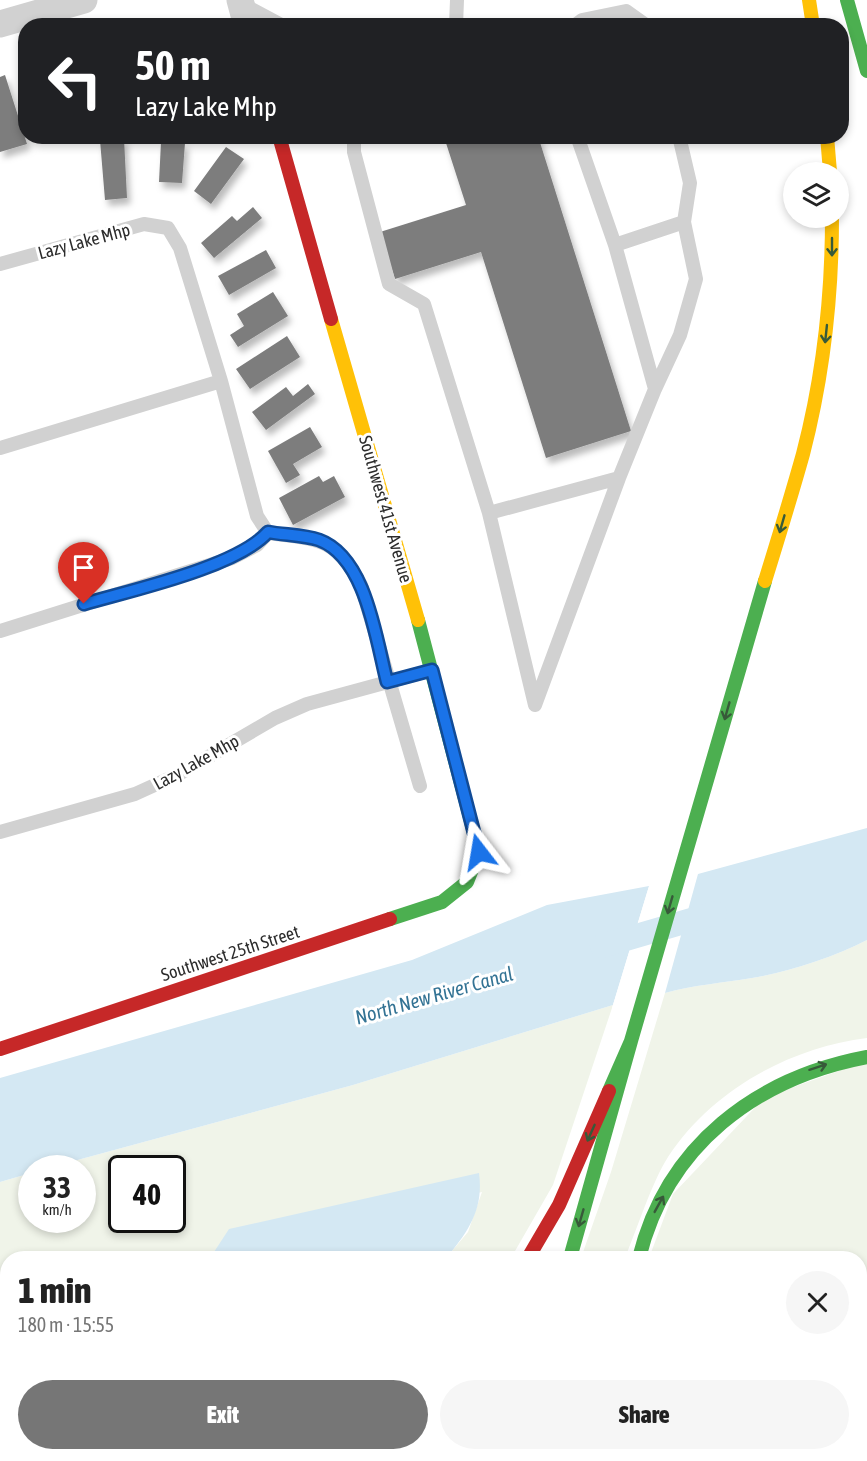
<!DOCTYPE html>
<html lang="en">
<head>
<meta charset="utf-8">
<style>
  :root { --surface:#fff; --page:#f6f6f6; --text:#222; --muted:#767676; --accent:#767676 }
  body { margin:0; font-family:"Asap Condensed",sans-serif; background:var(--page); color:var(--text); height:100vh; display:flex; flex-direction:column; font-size:22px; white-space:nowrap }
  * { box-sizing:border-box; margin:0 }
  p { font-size:20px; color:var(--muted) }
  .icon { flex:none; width:33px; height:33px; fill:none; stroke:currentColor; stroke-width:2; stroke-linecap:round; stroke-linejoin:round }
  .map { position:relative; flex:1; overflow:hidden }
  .drawer { position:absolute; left:0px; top:1251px; width:867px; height:210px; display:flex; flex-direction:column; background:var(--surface); border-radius:24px 24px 0 0; box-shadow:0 3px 9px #0003 }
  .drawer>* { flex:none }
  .banner { position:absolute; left:18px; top:18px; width:831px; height:126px; border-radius:24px; box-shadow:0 3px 9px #0003; background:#202124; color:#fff; overflow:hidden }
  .fabs { position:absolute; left:783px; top:162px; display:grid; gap:12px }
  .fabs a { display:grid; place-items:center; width:66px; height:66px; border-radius:50%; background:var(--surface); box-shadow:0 3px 9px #0003; font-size:30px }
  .speed { position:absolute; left:18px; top:1155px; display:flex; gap:12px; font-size:30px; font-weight:700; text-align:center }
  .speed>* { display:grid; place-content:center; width:78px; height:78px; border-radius:50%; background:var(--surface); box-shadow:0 3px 9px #0003; line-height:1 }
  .speed small { font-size:15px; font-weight:400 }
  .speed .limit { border:3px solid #111; border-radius:9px; background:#fff; color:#111 }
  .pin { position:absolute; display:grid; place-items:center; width:51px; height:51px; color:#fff; margin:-62px -26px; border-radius:50% 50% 50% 0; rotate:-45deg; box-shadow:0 0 6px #0007 }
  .pin .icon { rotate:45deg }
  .me { position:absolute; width:66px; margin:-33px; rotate:346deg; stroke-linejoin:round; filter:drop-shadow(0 0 4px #0008) }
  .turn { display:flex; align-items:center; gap:21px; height:126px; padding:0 18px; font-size:27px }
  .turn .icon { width:78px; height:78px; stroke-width:2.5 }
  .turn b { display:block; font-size:42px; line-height:51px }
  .round { display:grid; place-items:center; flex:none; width:63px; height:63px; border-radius:32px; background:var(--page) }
  .summary { display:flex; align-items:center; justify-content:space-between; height:102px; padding:0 18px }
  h1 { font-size:36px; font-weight:800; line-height:45px }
  .button { display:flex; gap:12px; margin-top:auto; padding:12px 18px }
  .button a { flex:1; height:69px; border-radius:36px; background:var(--accent); color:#fff; font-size:24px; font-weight:800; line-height:69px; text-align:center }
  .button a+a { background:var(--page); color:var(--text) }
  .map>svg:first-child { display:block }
  .green { fill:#f0f4e9; fill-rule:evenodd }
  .water { fill:#d4e8f3 }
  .pier { fill:#fff }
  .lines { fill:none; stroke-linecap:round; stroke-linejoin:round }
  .canal { stroke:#d4e8f3; stroke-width:24 }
  .building { fill:#7d7d7d; filter:url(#shadow) }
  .lane { stroke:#d1d1d1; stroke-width:14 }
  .street { stroke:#d1d1d1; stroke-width:27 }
  .fast { stroke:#4caf50; stroke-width:14 }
  .slow { stroke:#ffc107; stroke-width:14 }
  .jam { stroke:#c62828; stroke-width:14 }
  .oneway { stroke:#375a39 }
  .route-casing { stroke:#114b97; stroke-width:15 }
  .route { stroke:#1a73e8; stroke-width:10 }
  .labels { text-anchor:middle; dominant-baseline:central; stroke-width:6; stroke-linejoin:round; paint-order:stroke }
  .street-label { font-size:18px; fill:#2c2c2c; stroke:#fff }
  .water-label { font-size:20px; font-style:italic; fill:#337394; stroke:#fff }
</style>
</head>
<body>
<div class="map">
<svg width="867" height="1461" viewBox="0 0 867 1461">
  <defs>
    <filter id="shadow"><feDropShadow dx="3.5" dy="6" stdDeviation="3" flood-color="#0004"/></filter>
  </defs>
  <rect width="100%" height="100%" fill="#fff"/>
  <path class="green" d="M867,940v98c-78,10 -155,52 -199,119 -16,25 -31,72 -43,101h-44l30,-86 54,-179c28,-8 58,-10 87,-15 37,-6 82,-21 115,-38z
    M613,1005l-60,180 -42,73h-65l22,-26 14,-40 -268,60 1,6h-207l-1,38 -7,2v-116l31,-9 1,47h50v-52h-34l305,-83zM122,1168h50v52h-50z
    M867,1061v400h-183l-5,-7h181v-196h-211l24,-64 92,-97z
    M218,1454h108l-10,7h-108z
    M367,1454h120l-4,7h-126z
    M519,1454h134l5,7h-143z"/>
  <path class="water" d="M867,828v112c-33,17 -78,32 -115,38 -29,5 -59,7 -87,15l33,-119z
    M649,886l-36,119 -260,80 -305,83h-16l-1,5 -31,9v-104l412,-118 135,-55z
    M479,1173c5,36 -11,59 -33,85h-231l-1,-6 15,-23z
    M7,1296l1,158h210l-10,7h-208v-163z"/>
  <path class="pier" d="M650,883l2,4 -36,119 -4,2z"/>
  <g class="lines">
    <path class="canal" d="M602,946l113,-33"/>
  </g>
  <path class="building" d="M5,75l22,69 -27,8v-75z
    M466,136h72l93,295 -85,27 -65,-206 -86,27 -15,-47 86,-27 -20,-62z
    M124,138l3,60 -22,2 -5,-60z
    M161,142l24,1 -3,40 -23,-1z
    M226,147l18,12 -33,45 -17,-13z
    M253,207l9,11 -48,40 -13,-15 31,-27 5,5z
    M266,250l10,18 -47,27 -11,-19z
    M273,292l15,24 -50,31 -8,-12 14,-9 -7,-12z
    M287,336l13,21 -50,32 -14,-20z
    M308,384l7,10 -49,36 -14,-18 34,-25 7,9z
    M310,427l12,20 -29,17 7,11 -14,8 -18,-32z
    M319,476l4,6 11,-6 11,21 -52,28 -14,-27z"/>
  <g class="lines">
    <path class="lane" d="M242,4l41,22
      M456,26l1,-26
      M574,26l8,-6 44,-9 21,15
      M354,136v16l35,132 35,20 65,209 130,-35 36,-89 -40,-144 69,-23 6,-39 -11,-47
      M577,136l38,109
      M0,264l144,-40 24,4 12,20 41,133 36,135 11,17
      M655,389l25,-54 16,-56 -12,-57
      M0,448l221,-67
      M489,513l46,192 84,-227
      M0,631l232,-73 25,-13 11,-12c52,7 67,4 93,52l59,201
      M0,832l135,-38 44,-20 96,-56 32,-14 125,-34"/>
    <path class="street" d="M240,0l7,26
      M0,24l84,-24"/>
    <path class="fast" d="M847,0l20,71
      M390,919l52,-17 25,-20 12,-30 -61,-232
      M609,1091l22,-50 134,-460
      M570,1258l61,-217
      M639,1258c28,-113 117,-180 228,-201
      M500,1461l4,-7"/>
    <path class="slow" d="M809,0l4,26
      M827,136l3,36
      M331,319l87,301
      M765,581c13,-42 26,-84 38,-127 20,-77 29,-157 29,-236
      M662,1454l3,7
      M341,1461l12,-7"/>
    <path class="jam" d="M279,136l52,183
      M0,1049l390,-130
      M528,1258l31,-53 50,-114"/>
  </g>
  <defs><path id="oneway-shaft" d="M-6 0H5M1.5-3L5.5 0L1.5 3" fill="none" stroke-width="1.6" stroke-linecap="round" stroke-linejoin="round" transform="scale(1.5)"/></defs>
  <g class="oneway">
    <use href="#oneway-shaft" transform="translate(832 247) rotate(90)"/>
    <use href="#oneway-shaft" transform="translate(826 334) rotate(96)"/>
    <use href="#oneway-shaft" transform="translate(782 524) rotate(106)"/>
    <use href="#oneway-shaft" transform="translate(727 711) rotate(106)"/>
    <use href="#oneway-shaft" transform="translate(670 905) rotate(106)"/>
    <use href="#oneway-shaft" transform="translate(818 1067) rotate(-18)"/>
    <use href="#oneway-shaft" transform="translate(591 1133) rotate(114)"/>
    <use href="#oneway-shaft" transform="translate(659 1204) rotate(-61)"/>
    <use href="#oneway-shaft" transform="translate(581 1218) rotate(106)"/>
  </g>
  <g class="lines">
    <defs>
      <path id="route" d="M84,604c48,-14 153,-37 184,-72 16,3 36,3 51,8 47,17 57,99 68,142l45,-12 47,182"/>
    </defs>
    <use href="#route" class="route-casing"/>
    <use href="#route" class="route"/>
  </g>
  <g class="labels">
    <g class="street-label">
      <text transform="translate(84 241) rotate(-15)">Lazy Lake Mhp</text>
      <text transform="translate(386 509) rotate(74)">Southwest 41st Avenue</text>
      <text transform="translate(196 762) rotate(-29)">Lazy Lake Mhp</text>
      <text transform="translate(230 953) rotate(-18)">Southwest 25th Street</text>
    </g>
    <g class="water-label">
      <text transform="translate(434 995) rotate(-16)">North New River Canal</text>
    </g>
  </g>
</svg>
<div class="fabs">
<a><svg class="icon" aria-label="layers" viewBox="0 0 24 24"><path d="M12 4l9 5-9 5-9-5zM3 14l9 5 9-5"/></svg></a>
</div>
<div class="speed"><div>33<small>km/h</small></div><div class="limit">40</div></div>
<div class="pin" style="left:84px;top:604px;background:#d93025"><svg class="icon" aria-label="arrive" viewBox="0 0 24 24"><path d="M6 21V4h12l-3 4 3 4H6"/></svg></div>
<svg class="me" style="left:479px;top:852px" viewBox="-20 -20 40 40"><path d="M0-17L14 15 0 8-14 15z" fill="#1a73e8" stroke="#fff" stroke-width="4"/></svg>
<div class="banner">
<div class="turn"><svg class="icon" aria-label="left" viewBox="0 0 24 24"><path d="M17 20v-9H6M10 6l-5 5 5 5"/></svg><div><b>50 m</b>Lazy Lake Mhp</div></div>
</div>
<section class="drawer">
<div class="summary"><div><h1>1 min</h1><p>180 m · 15:55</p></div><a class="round"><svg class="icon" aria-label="close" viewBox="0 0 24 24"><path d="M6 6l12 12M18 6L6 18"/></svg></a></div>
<div class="button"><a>Exit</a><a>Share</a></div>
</section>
</div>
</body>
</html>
